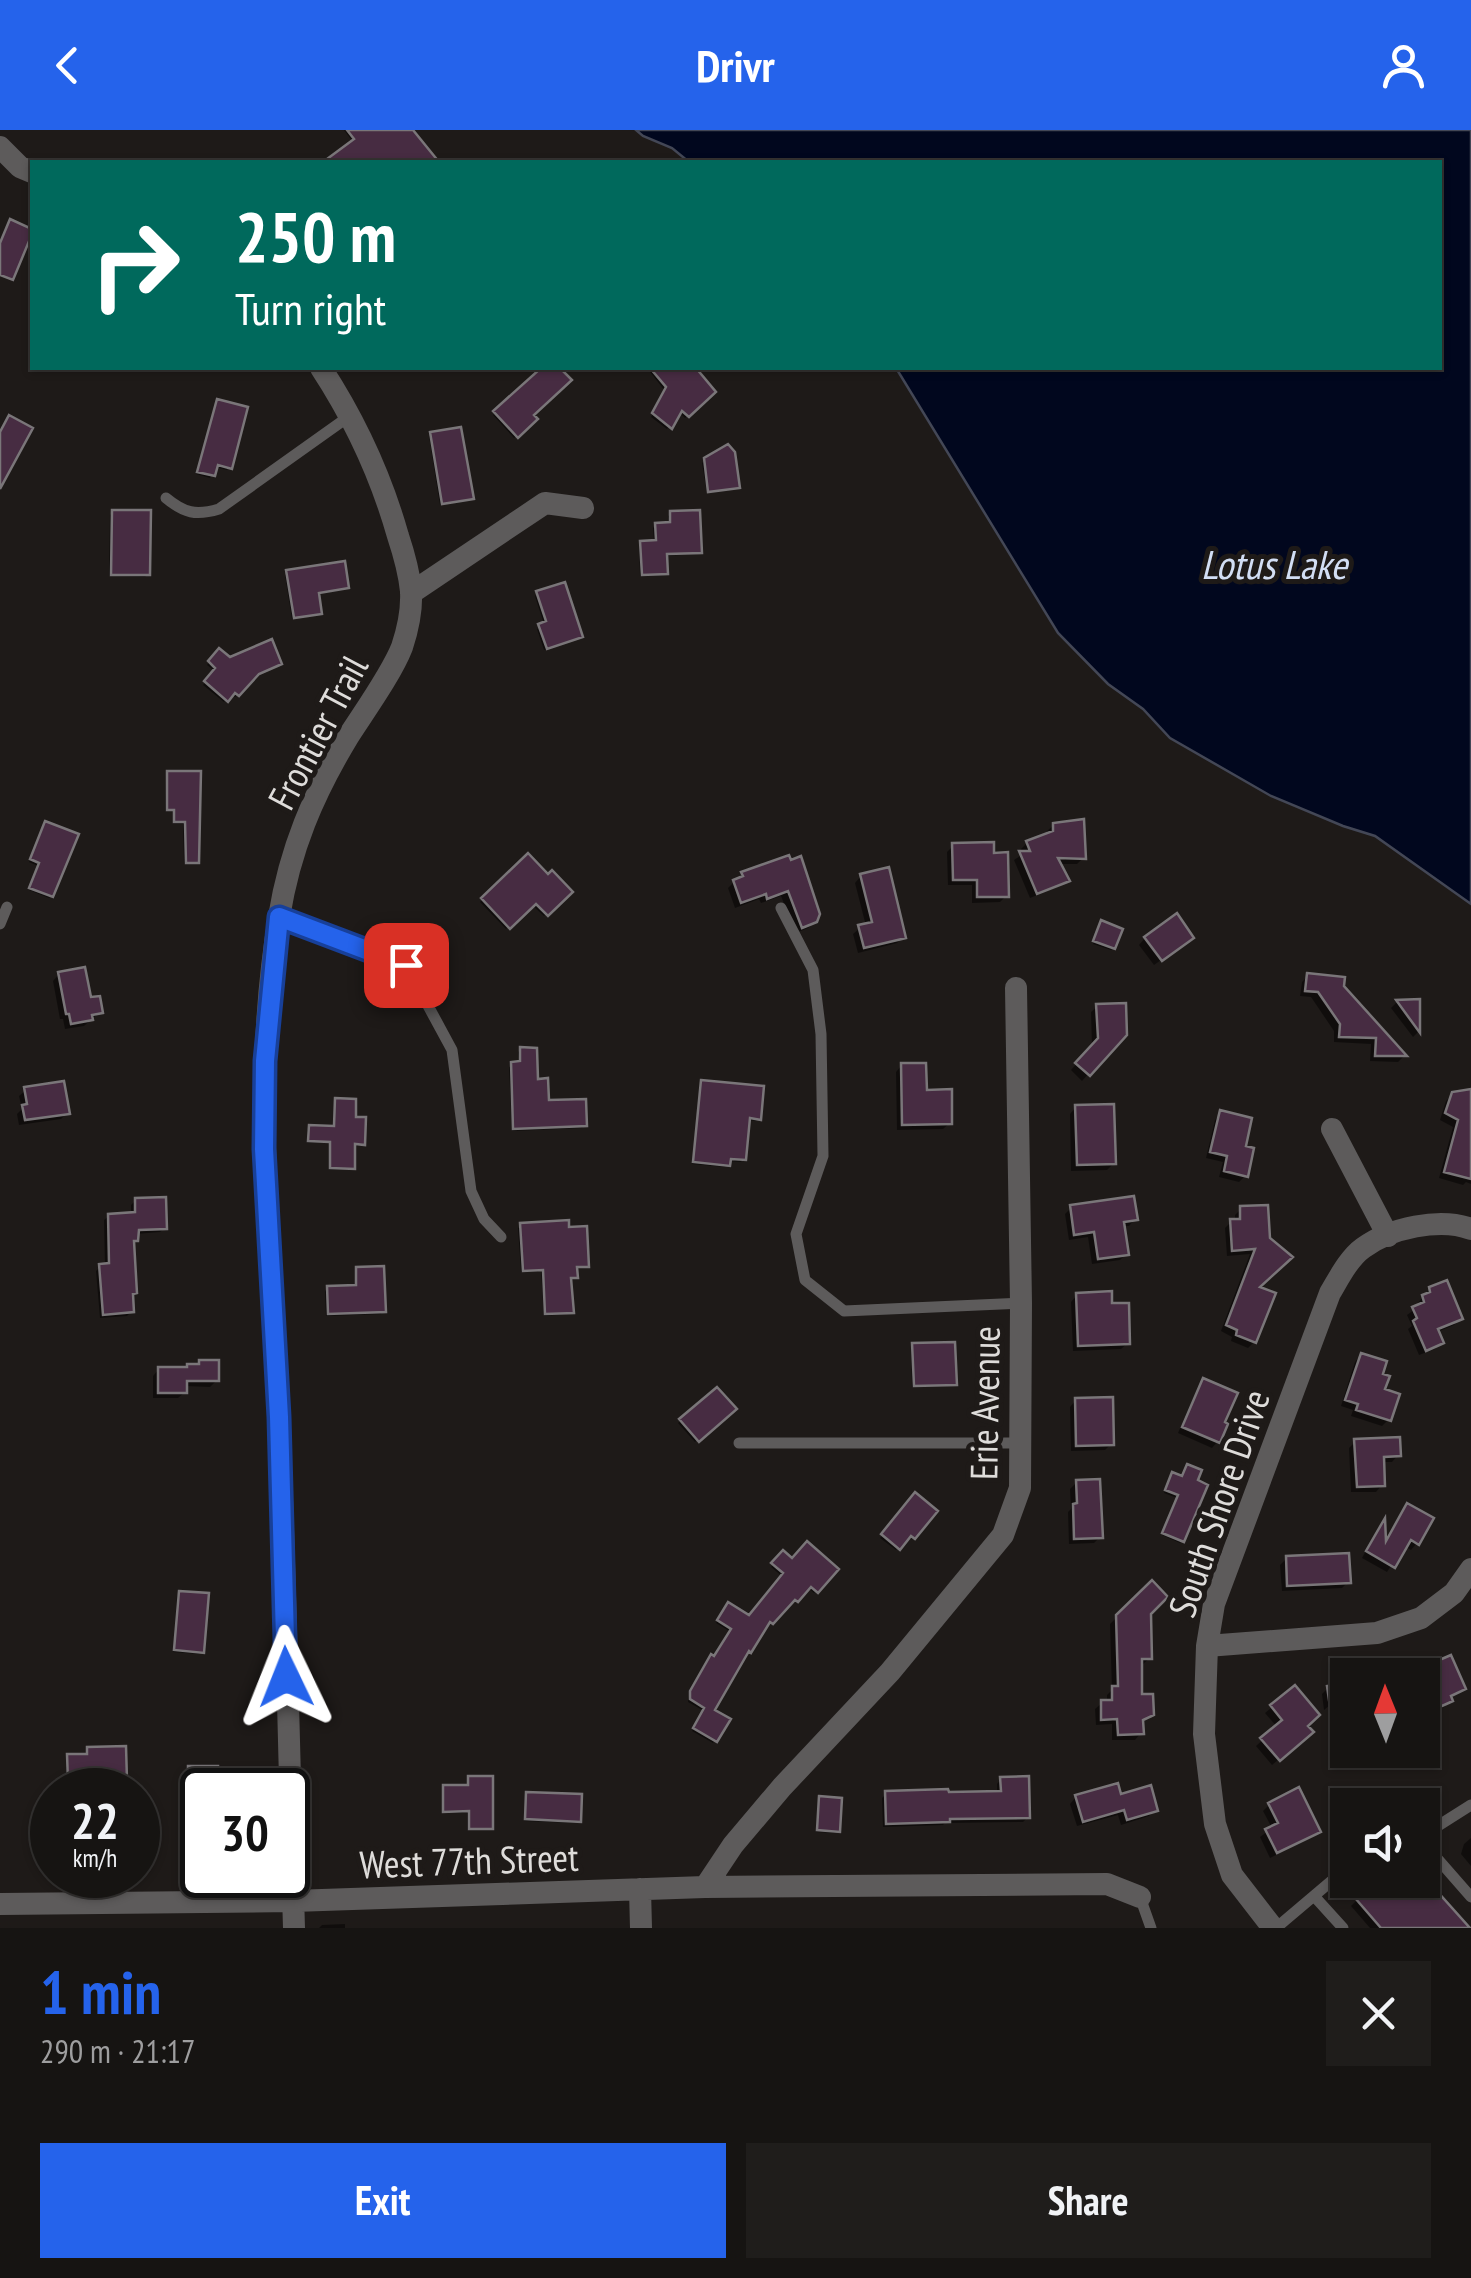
<!DOCTYPE html>
<html lang="en">
<head>
<meta charset="utf-8">
<style>
  :root { --surface:#161412; --page:#1f1d1b; --text:#f1f3f6; --muted:#9e9e9f; --line:#353332; --accent:#2563eb }
  body { margin:0; font-family:"PT Sans Narrow",sans-serif; background:var(--page); color:var(--text); height:100vh; display:flex; flex-direction:column; font-size:38px; white-space:nowrap }
  * { box-sizing:border-box; margin:0 }
  p { font-size:32px; color:var(--muted) }
  .icon { flex:none; width:55px; height:55px; fill:none; stroke:currentColor; stroke-width:2; stroke-linecap:round; stroke-linejoin:round }
  .map { position:relative; height:1798px; overflow:hidden }
  .sheet { display:flex; flex-direction:column; background:var(--surface); flex:1 }
  .sheet>* { flex:none }
  .hud { position:absolute; left:30px; top:30px; width:1412px; height:210px; border-radius:0px; box-shadow:0 2px 8px #0004,0 0 0 2px var(--line); background:#00695c; color:#fff; overflow:hidden }
  .needle { width:65px; rotate:359deg }
  .fabs { position:absolute; left:1330px; top:1528px; display:grid; gap:20px }
  .fabs a { display:grid; place-items:center; width:110px; height:110px; border-radius:0px; background:var(--surface); box-shadow:0 2px 8px #0004,0 0 0 2px var(--line); font-size:50px }
  .speed { position:absolute; left:30px; top:1638px; display:flex; gap:20px; font-size:50px; font-weight:700; text-align:center }
  .speed>* { display:grid; place-content:center; width:130px; height:130px; border-radius:50%; background:var(--surface); box-shadow:0 2px 8px #0004,0 0 0 2px var(--line); line-height:1 }
  .speed small { font-size:25px; font-weight:400 }
  .speed .limit { border:5px solid #111; border-radius:15px; background:#fff; color:#111 }
  .pin { position:absolute; display:grid; place-items:center; width:85px; height:85px; color:#fff; margin:-42px; border-radius:20px; box-shadow:0 5px 15px #0006 }
  .me { position:absolute; width:110px; margin:-55px; rotate:358deg; stroke-linejoin:round; filter:drop-shadow(0 0 8px #0008) }
  .turn { display:flex; align-items:center; gap:35px; height:210px; padding:0 40px; font-size:45px }
  .turn .icon { width:130px; height:130px; stroke-width:2.5 }
  .turn b { display:block; font-size:70px; line-height:85px }
  .round { display:grid; place-items:center; flex:none; width:105px; height:105px; border-radius:0px; background:var(--page) }
  .overview { display:flex; align-items:center; justify-content:space-between; height:170px; padding:0 40px }
  h1 { font-size:60px; font-weight:700; line-height:75px; color:var(--accent) }
  .primary-button { display:flex; gap:20px; margin-top:auto; padding:20px 40px }
  .primary-button a { flex:1; height:115px; border-radius:0px; background:var(--accent); color:#fff; font-size:40px; font-weight:700; line-height:115px; text-align:center }
  .primary-button a+a { background:var(--page); color:var(--text) }
  header { display:flex; justify-content:space-between; align-items:center; height:130px; padding:0 40px; background:var(--accent); color:#fff; font-size:45px; font-weight:700 }
  .map>svg:first-child { display:block }
  .water { fill:#01071e; stroke:#434756; stroke-width:2.5 }
  .shadow { fill:#0007 }
  .building { fill:#472c42; stroke:#7a7679; stroke-width:2.5 }
  .lines { fill:none; stroke-linecap:round; stroke-linejoin:round }
  .lane { stroke:#5d5b5b; stroke-width:11 }
  .street { stroke:#5d5b5b; stroke-width:22 }
  .route-casing { stroke:#184099; stroke-width:25 }
  .route { stroke:#2563eb; stroke-width:18 }
  .labels { text-anchor:middle; dominant-baseline:central; stroke-width:10; stroke-linejoin:round; paint-order:stroke }
  .street-label { font-size:38px; fill:#dedcda; stroke:#1e1a18 }
  .water-label { font-size:40px; font-style:italic; fill:#d2def4; stroke:#1e1a18 }
</style>
</head>
<body>
<header><svg class="icon" aria-label="back" viewBox="0 0 24 24"><path d="M15 5l-7 7 7 7"/></svg>Drivr<svg class="icon" aria-label="person" viewBox="0 0 24 24"><circle cx="12" cy="8" r="4"/><path d="M4 21q1-7 8-7t8 7"/></svg></header>
<div class="map">
<svg width="1471" height="1798" viewBox="0 0 1471 1798">
  <rect width="100%" height="100%" fill="#1e1a18"/>
  <path class="water" d="M636,0h835v774l-96,-68 -32,-10 -72,-30 -101,-58 -27,-29 -35,-25 -50,-51 -162,-265h544v-206h-751l-17,-14 -29,-12z"/>
  <path class="shadow" d="M344,0h58l17,11 17,21h-109l26,-20z
    M545,238h12l11,12 -38,35 5,4 -21,19 -21,-23z
    M647,238h45l21,24 -28,26 -6,-6 -12,17 -16,-12 14,-26z
    M218,272l11,65 -2,3 -12,-3 -5,11 -14,-4z
    M432,304l40,64 -3,2 -29,5 -11,-69z
    M705,330l32,27 -2,2 -28,4 -5,-30z
    M113,382l35,62 -3,3 -36,-1 1,-61z
    M671,384l28,38 -2,2 -32,2v17l-2,2 -23,1 -1,-31 2,-2 13,-1 -1,-14 3,-3h13l-1,-9z
    M288,443l58,14 -2,3 -27,4 3,19 -3,2 -25,4 -7,-44z
    M537,464l41,45 -34,11 -7,-21 7,-5 -9,-28z
    M219,521l35,24 -19,22 -4,-3 -7,8 -21,-17 12,-14 -8,-6z
    M168,643l30,1 -1,88 -3,2h-10l-1,-40h-10v-13h-8l1,-35z
    M1054,695l29,33 -6,6h-19l9,16 -7,6 -30,12 -16,-38 9,-6 -2,-5 6,-6 20,-8v-4z
    M44,696l7,70 -2,2 -20,-8 9,-24 -9,-4z
    M953,716l53,50 -6,6 -28,1v-18h-24l-1,-33z
    M528,726l20,21 21,15 -25,24 -12,-11 -26,24 -26,-27z
    M787,728l28,63 -7,7 -12,5 -15,-37 -20,7 -2,-4 -24,9 -7,-20 14,-14z
    M861,746l42,61 -6,6 -39,10 -5,-19 7,-6 6,-2 -11,-43z
    M1099,796l14,22 -2,2 -18,-6z
    M1145,808l40,5 -31,22 -15,-20z
    M59,844l41,38 -16,14 -19,3 -2,-10h-3l-7,-38z
    M1308,846l33,11 63,69 -6,6 -28,-1 1,-17 -37,-2v-11l-23,-34 -11,-1 2,-14z
    M1397,872h21v30l-5,5 -22,-29z
    M1098,876l26,28 -42,47 -11,-11 21,-24 -1,-34z
    M521,919l26,54 38,22 -3,3 -70,3 -3,-64 10,-3 -1,-12z
    M902,935l48,58 -7,6 -46,1 -1,-58z
    M702,953l57,35 -3,3 -8,-1 -5,39 -2,3 -13,-1 -3,6 -33,-3 8,-79z
    M1471,959v95l-5,-2 -3,3 -24,-7 14,-51 -13,-7 6,-19 7,-7 15,-2z
    M26,960l41,23 -6,6 -42,6 -2,-11 5,-5 -3,-13z
    M336,971l17,18 10,24 -3,3h-7l-1,22 -2,2h-21v-27h-22v-13l3,-2h23l1,-25z
    M1076,977l38,56 -7,7 -36,1 -1,-57z
    M1221,983l24,63 -6,6 -20,-5 4,-15 -17,-4 9,-38z
    M136,1070l29,28 -5,4 -24,2v6l-4,4 3,48 -5,5 1,15 -4,4 -27,2 -4,-47 5,-5h4l-1,-46 5,-4 22,-1v-10z
    M1266,1077l-10,81 -2,54 -6,6 -17,-7 1,-4 -11,-6 29,-77 -23,2 -2,-28 6,-6h4v-7l6,-6z
    M1071,1078l64,11 -6,7h-7l4,28 -6,6 -28,4 -4,-27 -19,3 -4,-26z
    M521,1096l66,40 -12,3 1,8 -7,2 2,33 -3,2 -24,2 -3,-45 -20,1 -3,-44z
    M357,1139l26,42 -2,3 -55,2 -1,-25 3,-3h27v-16z
    M1430,1159l30,29 -6,7 -17,7 4,10 -6,7 -16,6 -11,-26 4,-3 -5,-11 11,-8 -1,-3z
    M1077,1165l33,11 18,37 -7,6 -48,2 -2,-49z
    M914,1216l40,38 -2,2 -40,1 -1,-39z
    M1361,1225l19,20 8,45 -6,6 -31,-10 2,-6 -12,-4 14,-44z
    M200,1233l17,17 -7,7 -25,-1v6l-7,6h-25v-22l6,-7 37,-2z
    M1204,1251l14,60 -6,7 -34,-15 20,-46z
    M716,1260l17,19 -38,33 -17,-19z
    M1076,1270l35,44 -6,6 -34,1 -1,-44z
    M1355,1312l43,13 -6,7h-10v23l-6,7h-25l-2,-44z
    M1170,1347l12,1v62l-2,3 -18,-8 15,-37 -13,-5z
    M1077,1352l23,55 -6,6 -25,1 -1,-32 3,-3 -1,-20z
    M915,1365l19,16 -23,28 -4,-3 -11,14 -16,-12z
    M1408,1376l9,37 -6,7 -7,-4 -17,26 -25,-14 17,-31 4,-3v20l19,-32z
    M783,1423l9,8 44,8 -22,24 -7,-6 -13,16 -3,-3 -22,25 -2,-2 -56,88 4,29 -2,3 -21,-12 12,-20 -16,-9 1,-6 20,-36 5,-2 17,-26 -15,-9 10,-16 23,11 34,-41 -12,-10z
    M1287,1428l61,24 -6,6 -60,3 -2,-26z
    M1152,1453l-4,31 2,44 -7,6 -3,1 -1,31 12,18 -10,8v11l-6,7h-23v-16l-16,1 -1,-16 7,-6h5v-8l5,-5 -2,-66z
    M180,1463l22,59 -3,2 -26,-2 4,-56z
    M1432,1536l31,22 -14,10 1,3 -6,6 -22,10v-37l6,-2 -2,-5z
    M1348,1555v60h-7l-6,-44 -11,9 -2,-16 6,-6z
    M1295,1558l10,38 -1,12 -32,27 -16,-19 21,-19 -12,-14z
    M88,1619l36,31 -2,2 -55,2 -1,-25 2,-2 18,-1z
    M189,1638l27,22h-14v37h-15l-1,-56z
    M469,1649l21,49 -2,2h-21v-17h-25v-23l2,-2h22z
    M1001,1649l27,38 -5,5 -78,1 -2,2 -60,2 -1,-29 4,-4h111v-10z
    M527,1664l51,27 -2,2 -52,-2 1,-24z
    M1076,1667h44l35,13 -6,6 -28,9 -3,-10 -41,11 -7,-22z
    M820,1669l17,31 -2,3 -19,-1 2,-31z
    M1269,1675l49,26 -6,6 -42,21 -10,-21 12,-9 -9,-17z
    M1471,1708v28l-10,-12 3,-10z
    M1422,1748l44,50h-96l-19,-22 6,-6 -4,-5 15,-15z
    M345,1794v4h-26l3,-3z"/>
  <path class="building" d="M347,0h66l26,32h-116l31,-23z
    M10,89l22,10v5l-19,46 -13,-5v-32z
    M541,238h19l12,12 -38,35 4,4 -20,19 -25,-27z
    M650,238h46l20,24 -27,25 -7,-6 -10,18 -20,-16 14,-26z
    M217,269l31,8 -16,62 -14,-4 -3,11 -18,-4z
    M9,285l24,13 -33,61v-57z
    M461,297l13,72 -32,5 -12,-72z
    M728,314l7,8 5,36 -32,4 -4,-34z
    M112,380h39l-1,65h-39z
    M700,380l2,43 -35,1 1,20 -26,1 -2,-34 16,-1 -1,-17 15,-1v-11z
    M345,431l4,27 -30,5 3,21 -28,4 -8,-48z
    M565,452l18,55 -36,12 -9,-25 8,-3 -10,-30z
    M272,509l10,25 -23,10 -20,22 -4,-3 -7,9 -24,-21 11,-13 -7,-7 11,-13 11,9z
    M167,641h34l-2,92h-13l-1,-41h-11v-12h-7z
    M1084,689l2,40 -28,-1 12,23 -33,13 -18,-43h11l-4,-10 27,-10v-8z
    M45,691l34,13 -26,63 -24,-9 10,-25 -9,-4z
    M994,712v11l14,-1 1,45h-32v-17h-24l-1,-37z
    M528,723l20,21 4,-4 21,22 -25,24 -12,-12 -26,25 -29,-31z
    M789,725l2,5 10,-4 19,58 -3,8 -15,6 -14,-37 -21,8 -1,-5 -25,9 -8,-23 10,-4 -2,-4z
    M889,737l17,71 -42,10 -6,-23 14,-3 -12,-48z
    M1177,783l17,25 -32,23 -18,-24z
    M1101,790l22,9 -8,20 -22,-8z
    M85,837l6,30 9,-1 3,17 -11,2 1,5 -22,4 -2,-10h-3l-8,-42z
    M1307,843l38,4 -1,9 63,70h-32l1,-18 -37,-1 1,-13 -22,-32 -13,-1z
    M1420,869v34l-24,-33z
    M1126,873l1,32 -37,41 -15,-13 23,-25 -2,-34z
    M520,917l17,1 1,31 10,-1 1,22 37,-1 1,27 -74,3 -2,-67 9,-1z
    M901,933h25l1,27 25,-1v35l-50,1z
    M701,950l63,6 -3,34 -11,-2 -4,42 -15,-1 -1,7 -37,-4z
    M64,951l6,33 -45,6 -3,-15 5,-1 -3,-17z
    M1471,959v90l-27,-7 14,-52 -13,-7 7,-21z
    M335,968l21,1v18h10l-1,28 -10,-1v25l-25,-1v-26l-22,-1 1,-16 25,1z
    M1114,974l2,60 -39,1 -2,-60z
    M1220,980l32,8 -6,28 8,2 -6,29 -24,-6 3,-15 -17,-4z
    M1134,1066l4,24 -14,2 5,33 -31,4 -4,-27 -20,3 -4,-30z
    M166,1067l1,32 -28,1 -1,11h-4l3,52 -4,1 1,18 -31,3 -4,-51 10,-1 -1,-49 27,-2v-14z
    M1268,1075l2,33 23,19 -33,30 16,6 -20,50 -20,-8 1,-5 -11,-5 29,-76 -23,2 -2,-32h10v-13z
    M569,1090v7l18,-1 2,41h-12l1,11h-7l3,35 -29,1 -2,-44 -20,1 -3,-48z
    M384,1136l2,46 -58,2 -1,-28 29,-1v-18z
    M1447,1150l16,39 -25,10 6,14 -18,8 -13,-30 4,-3 -5,-11 12,-5 -2,-7 8,-3 -1,-5z
    M1112,1161v12h17l1,41 -52,2 -2,-53z
    M955,1212l2,43 -43,1 -2,-43z
    M1361,1223l26,8 -4,13 7,2 -5,13 15,5 -9,27 -35,-11 2,-6 -13,-4z
    M199,1230h20v21h-32v12h-29v-26h29v-3h12z
    M1203,1248l35,15 -13,29 3,2 -8,19 -38,-16z
    M717,1257l20,22 -38,33 -20,-23z
    M1113,1267l1,48 -38,1 -1,-48z
    M1400,1307l1,19 -17,1 1,29 -28,1 -3,-48z
    M1187,1334l15,6 -4,10 10,5 -24,57 -22,-9 16,-38 -13,-5 7,-18 10,4z
    M1100,1349l3,59 -29,1 -1,-35 4,-1 -1,-23z
    M915,1362l23,19 -23,28 -4,-3 -11,14 -19,-16z
    M1407,1373l27,15 -15,27 -8,-5 -16,28 -29,-17 19,-33 1,23z
    M807,1411l32,28 -21,24 -7,-6 -13,15 -3,-2 -22,24 -3,-2 -19,31 -2,-2 -34,59 16,9 -14,23 -24,-14 11,-20 -14,-9v-8l21,-37 3,2 17,-27 -14,-9 11,-18 21,13 34,-42 -12,-10 12,-13 9,8z
    M1349,1423l2,30 -64,3 -1,-30z
    M1152,1450l16,17 -17,17 1,45h-10v35h11l1,21 -11,5 1,14 -26,1 -1,-16 -16,1v-20h11v-14h6l-2,-71z
    M179,1461l30,2 -5,60 -30,-3z
    M1451,1525l15,34 -15,7 2,5 -31,14v-37l12,-6 -4,-8z
    M1348,1553v9l-18,15 -3,-21z
    M1295,1555l25,30 -12,11 6,6 -34,29 -20,-23 22,-18 -12,-15z
    M126,1616l1,34 -59,2 -1,-28h20v-7z
    M188,1636h30v24h-30z
    M468,1646h25v53h-24v-18l-26,1v-27h25z
    M1029,1646l1,42 -80,1v3l-64,2 -1,-33 63,-2 1,3 52,-1 -1,-14z
    M1118,1653l3,11 30,-9 7,26 -31,9 -3,-10 -41,12 -8,-27z
    M1299,1657l22,45 -44,21 -12,-24 13,-6 -10,-20z
    M526,1662l56,2 -1,28 -56,-3z
    M819,1666l23,2 -2,34 -23,-2z
    M1351,1750h76l43,48h-89l-26,-30 7,-6z"/>
  <g class="lines">
    <path class="lane" d="M166,368c18,15 30,18 53,11l132,-94
      M781,778l32,62 8,64 2,122 -27,78 9,46 39,31 177,-8
      M279,787l127,48 46,85 19,141 13,28 17,18
      M0,794l7,-17
      M739,1313h281
      M1422,1706l49,-31
      M1422,1711l49,56
      M1314,1766l29,32
      M1140,1767l11,31
      M1276,1798l72,-61"/>
    <path class="street" d="M0,17l20,20 12,5
      M411,463l134,-90 38,5
      M1332,999l56,107
      M1207,1516l170,-13 44,-15 33,-25 17,-24
      M705,1757l28,-42 49,-58 108,-115 113,-137 17,-47 1,-185 -5,-315
      M640,1759l1,39
      M0,1774l293,-3 412,-14 402,-3 33,13
      M294,1798c-5,-170 -8,-340 -15,-510 -8,-167 -28,-335 0,-501 11,-68 34,-122 69,-180 16,-25 44,-64 54,-90 6,-18 10,-37 9,-56 -2,-19 -7,-37 -13,-55 -17,-60 -43,-116 -77,-168
      M1273,1798l-41,-53 -17,-51 -11,-90 3,-88 7,-42 116,-311c9,-15 19,-35 33,-45 27,-20 77,-31 108,-19"/>
  </g>
  <g class="lines">
    <defs>
      <path id="route" d="M286,1547l-7,-260 -15,-268 1,-88 14,-144 127,48"/>
    </defs>
    <use href="#route" class="route-casing"/>
    <use href="#route" class="route"/>
  </g>
  <g class="labels">
    <g class="street-label">
      <text transform="translate(317 602) rotate(-62)">Frontier Trail</text>
      <text transform="translate(984 1273) rotate(-89)">Erie Avenue</text>
      <text transform="translate(1218 1373) rotate(-71)">South Shore Drive</text>
      <text transform="translate(469 1730) rotate(-2)">West 77th Street</text>
    </g>
    <g class="water-label">
      <text x="1274" y="434">Lotus Lake</text>
    </g>
  </g>
</svg>
<div class="fabs">
<a><svg class="needle" viewBox="-14 -14 28 28"><path d="M0-13l5 13h-10z" fill="#e53935"/><path d="M0 13l5-13h-10z" fill="#9e9e9f"/></svg></a>
<a><svg class="icon" aria-label="sound" viewBox="0 0 24 24"><path d="M4 9h4l5-4v14l-5-4H4zM17 9q2 3 0 6"/></svg></a>
</div>
<div class="speed"><div>22<small>km/h</small></div><div class="limit">30</div></div>
<div class="pin" style="left:406px;top:835px;background:#d93025"><svg class="icon" aria-label="arrive" viewBox="0 0 24 24"><path d="M6 21V4h12l-3 4 3 4H6"/></svg></div>
<svg class="me" style="left:286px;top:1547px" viewBox="-20 -20 40 40"><path d="M0-17L14 15 0 8-14 15z" fill="#2563eb" stroke="#fff" stroke-width="4"/></svg>
<div class="hud">
<div class="turn"><svg class="icon" aria-label="right" viewBox="0 0 24 24"><path d="M7 20v-9h11M14 6l5 5-5 5"/></svg><div><b>250 m</b>Turn right</div></div>
</div>
</div>
<section class="sheet">
<div class="overview"><div><h1>1 min</h1><p>290 m · 21:17</p></div><a class="round"><svg class="icon" aria-label="close" viewBox="0 0 24 24"><path d="M6 6l12 12M18 6L6 18"/></svg></a></div>
<div class="primary-button"><a>Exit</a><a>Share</a></div>
</section>
</body>
</html>
